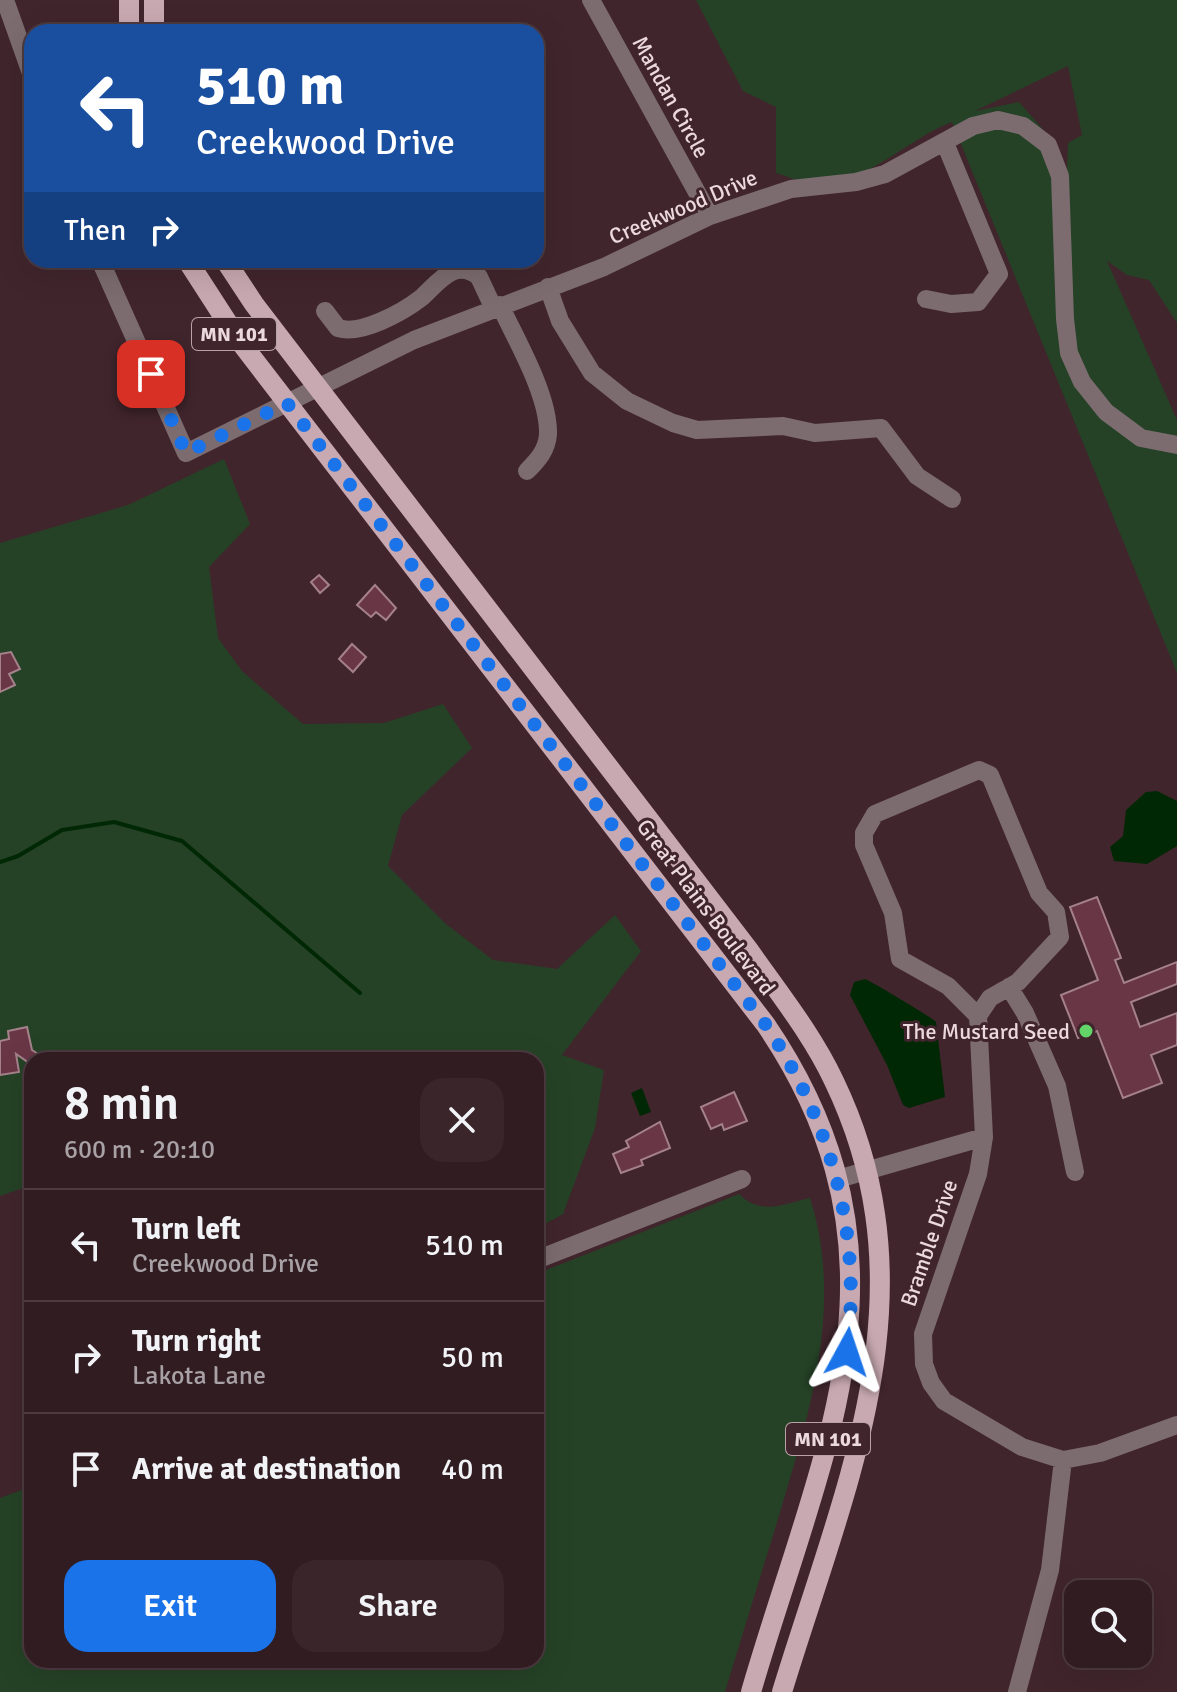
<!DOCTYPE html>
<html lang="en">
<head>
<meta charset="utf-8">
<style>
  :root { --surface:#311c22; --page:#39252a; --text:#f1f3f6; --muted:#a8a1a5; --line:#4c3a40; --accent:#1a73e8 }
  body { margin:0; font-family:Signika,sans-serif; background:var(--page); color:var(--text); height:100vh; display:flex; flex-direction:column; font-size:30px; white-space:nowrap }
  * { box-sizing:border-box; margin:0 }
  p { font-size:26px; color:var(--muted) }
  .icon { flex:none; width:44px; height:44px; fill:none; stroke:currentColor; stroke-width:2; stroke-linecap:round; stroke-linejoin:round }
  .map { position:relative; flex:1; overflow:hidden }
  .sheet { position:absolute; left:24px; top:1052px; width:520px; height:616px; display:flex; flex-direction:column; background:var(--surface); border-radius:24px; box-shadow:0 8px 32px #0002,0 0 0 2px var(--line) }
  .sheet>* { flex:none }
  .hud { position:absolute; left:24px; top:24px; width:520px; height:244px; border-radius:24px; box-shadow:0 8px 32px #0002,0 0 0 2px var(--line); background:#1a4fa0; color:#fff; overflow:hidden }
  .tools { position:absolute; left:1064px; top:1580px; display:grid; gap:16px }
  .tools a { display:grid; place-items:center; width:88px; height:88px; border-radius:16px; background:var(--surface); box-shadow:0 8px 32px #0002,0 0 0 2px var(--line); font-size:40px }
  .pin { position:absolute; display:grid; place-items:center; width:68px; height:68px; color:#fff; margin:-34px; border-radius:16px; box-shadow:0 4px 12px #0006 }
  .me { position:absolute; width:88px; margin:-44px; rotate:5deg; stroke-linejoin:round; filter:drop-shadow(0 0 6px #0008) }
  .turn { display:flex; align-items:center; gap:28px; height:168px; padding:0 40px; font-size:36px }
  .turn .icon { width:104px; height:104px; stroke-width:2.5 }
  .turn b { display:block; font-size:56px; line-height:68px }
  .then { display:flex; align-items:center; height:76px; padding:0 40px; background:#0003; gap:16px; font-size:30px }
  .round { display:grid; place-items:center; flex:none; width:84px; height:84px; border-radius:24px; background:var(--page) }
  .head { display:flex; align-items:center; justify-content:space-between; height:136px; padding:0 40px }
  h1 { font-size:48px; font-weight:600; line-height:60px }
  .button { display:flex; gap:16px; margin-top:auto; padding:16px 40px }
  .button a { flex:1; height:92px; border-radius:24px; background:var(--accent); color:#fff; font-size:32px; font-weight:600; line-height:92px; text-align:center }
  .button a+a { background:var(--page); color:var(--text) }
  ul { padding:0; list-style:none }
  li { display:flex; align-items:center; gap:24px; height:112px; padding:0 40px; border-top:2px solid var(--line) }
  li div { flex:1 }
  li b { display:block; font-size:30px }
  li em { font-style:normal }
  .map>svg:first-child { display:block }
  .green { fill:#254226; fill-rule:evenodd }
  .water { fill:#012804 }
  .lines { fill:none; stroke-linecap:round; stroke-linejoin:round }
  .stream { stroke:#012804; stroke-width:4 }
  .building { fill:#693646; stroke:#a5828b; stroke-width:2 }
  .minor { stroke:#7c6c70; stroke-width:18 }
  .major { stroke:#c9a9b1; stroke-width:20 }
  .route { stroke:#1a73e8; stroke-width:14; stroke-dasharray:0 25.2 }
  .poi-dot { fill:#63d468; stroke:#41252d; stroke-width:3 }
  .labels { text-anchor:middle; dominant-baseline:central; stroke-width:6; stroke-linejoin:round; paint-order:stroke }
  .shield { fill:#41252d; stroke:#b9a3a9; stroke-width:2 }
  .shield-label { font-size:20px; font-weight:bold; fill:#ecd9de }
  .street-label { font-size:22px; fill:#ecd9de; stroke:#41252d }
  .poi-label { font-size:22px; fill:#ecd9de; stroke:#41252d; text-anchor:end }
</style>
</head>
<body>
<div class="map">
<svg width="1177" height="1692" viewBox="0 0 1177 1692">
  <rect width="100%" height="100%" fill="#41252d"/>
  <path class="green" d="M696,0h481v323l-28,-43 -22,-5 -20,-14 70,159v253l-225,-551c-42,16 -83,58 -127,63 -14,2 -35,-8 -49,-12v-66l-33,-16zM1068,66l14,69 -14,8 -1,30 -20,-39 -28,-32 -44,9z
    M224,459l26,65 -41,43 9,71 24,33 61,53 81,-1 59,-19 29,44 -70,67 -14,51 58,58 47,36 64,9 58,-54 26,36 -79,104 42,15 -9,58 -32,86 -27,15v-169h-504v125l-32,11v-653l128,-38z
    M739,1194c21,22 46,10 71,4 34,107 0,214 -31,318 -18,58 -36,117 -54,176h-725v-194l32,-12v174h504v-386z"/>
  <path class="water" d="M1157,791l20,10v45l-30,18 -33,-3 -4,-14 13,-11 3,-26 20,-18z
    M865,979c4,1 68,39 71,43l9,75 -36,11 -6,-3 -16,-40 -37,-70 4,-13z
    M642,1088l9,24 -11,4 -9,-23z"/>
  <g class="lines">
    <path class="stream" d="M0,862l18,-6 44,-26 52,-8 68,19 178,152"/>
  </g>
  <path class="building" d="M319,575l10,10 -9,8 -9,-11z
    M375,585l21,23 -10,12 -10,-8 -5,5 -14,-12z
    M352,644l14,13 -13,15 -14,-13z
    M11,652l9,17 -11,5 6,11 -15,7v-38z
    M1097,897l24,61 -6,2 9,23 53,-21v22l-46,18 9,25 37,-14v32l-26,10 11,28 -39,15 -26,-67 -19,7 -17,-43 37,-15 -28,-73z
    M27,1027l5,23 15,10h-15v5l-16,-11 3,18 -19,3v-34l9,-2 -1,-8z
    M734,1092l13,29 -23,9 -2,-6 -11,5 -10,-22z
    M660,1122l10,26 -29,12 2,5 -22,8 -8,-19 16,-7 -3,-6z"/>
  <g class="lines">
    <path class="minor" d="M5,0l27,76
      M591,0l119,216
      M100,260l86,193 228,-113 190,-73 106,-51 81,-27 65,-7 29,-8 88,-48 25,-6 25,6 25,19 12,31 5,143 4,34 13,29 24,30 35,26 36,7
      M548,287l12,34 32,52 35,28 46,22 24,7 86,-4 32,7 66,-5 36,48 35,23
      M926,299l25,5 27,-2 21,-28 -54,-131
      M500,305c16,35 49,90 48,129 -1,16 -10,26 -21,37
      M325,311l13,17c22,8 65,-16 83,-30 17,-15 34,-41 58,-21l14,30
      M1009,987l16,26 32,73 18,86
      M978,1016l-30,-30 -48,-27 -7,-46 -29,-68v-12l11,-19 104,-44 11,5 49,118 17,19 4,25 -42,45 -28,16 -12,18 6,121 -6,37 -55,160 1,30 7,19 13,18 78,46 41,13 37,-7 77,-28
      M838,1179l146,-42
      M536,1260l206,-81
      M1017,1692l33,-122 13,-110"/>
    <path class="major" d="M129,32v-32
      M154,32v-32
      M187,260l51,79 528,686c160,236 55,425 -15,667
      M225,260l29,44 494,645c30,43 64,85 86,132 102,212 11,404 -52,611"/>
  </g>
  <g class="lines">
    <path class="route" d="M151,374l35,79 101,-50 479,622c66,99 96,209 81,327"/>
  </g>
  <circle class="poi-dot" cx="1086" cy="1031" r="8"/>
  <g class="labels">
    <g class="shield">
      <rect x="192" y="318" width="84" height="32" rx="6"/>
      <rect x="786" y="1423" width="84" height="32" rx="6"/>
    </g>
    <g class="shield-label">
      <text x="234" y="334">MN 101</text>
      <text x="828" y="1439">MN 101</text>
    </g>
    <g class="street-label">
      <text transform="translate(671 97) rotate(61)">Mandan Circle</text>
      <text transform="translate(683 207) rotate(-23)">Creekwood Drive</text>
      <text transform="translate(706 907) rotate(53)">Great Plains Boulevard</text>
      <text transform="translate(929 1243) rotate(-71)">Bramble Drive</text>
    </g>
    <g class="poi-label">
      <text x="1070" y="1031">The Mustard Seed</text>
    </g>
  </g>
</svg>
<div class="tools">
<a><svg class="icon" aria-label="search" viewBox="0 0 24 24"><circle cx="10" cy="10" r="6"/><path d="M15 15l6 6"/></svg></a>
</div>
<div class="pin" style="left:151px;top:374px;background:#d93025"><svg class="icon" aria-label="arrive" viewBox="0 0 24 24"><path d="M6 21V4h12l-3 4 3 4H6"/></svg></div>
<svg class="me" style="left:847px;top:1352px" viewBox="-20 -20 40 40"><path d="M0-17L14 15 0 8-14 15z" fill="#1a73e8" stroke="#fff" stroke-width="4"/></svg>
<div class="hud">
<div class="turn"><svg class="icon" aria-label="left" viewBox="0 0 24 24"><path d="M17 20v-9H6M10 6l-5 5 5 5"/></svg><div><b>510 m</b>Creekwood Drive</div></div>
<div class="then">Then<svg class="icon" aria-label="right" viewBox="0 0 24 24"><path d="M7 20v-9h11M14 6l5 5-5 5"/></svg></div>
</div>
<section class="sheet">
<div class="head"><div><h1>8 min</h1><p>600 m · 20:10</p></div><a class="round"><svg class="icon" aria-label="close" viewBox="0 0 24 24"><path d="M6 6l12 12M18 6L6 18"/></svg></a></div>
<ul>
<li><svg class="icon" aria-label="left" viewBox="0 0 24 24"><path d="M17 20v-9H6M10 6l-5 5 5 5"/></svg><div><b>Turn left</b><p>Creekwood Drive</p></div><em>510 m</em></li>
<li><svg class="icon" aria-label="right" viewBox="0 0 24 24"><path d="M7 20v-9h11M14 6l5 5-5 5"/></svg><div><b>Turn right</b><p>Lakota Lane</p></div><em>50 m</em></li>
<li><svg class="icon" aria-label="arrive" viewBox="0 0 24 24"><path d="M6 21V4h12l-3 4 3 4H6"/></svg><div><b>Arrive at destination</b></div><em>40 m</em></li>
</ul>
<div class="button"><a>Exit</a><a>Share</a></div>
</section>
</div>
</body>
</html>
